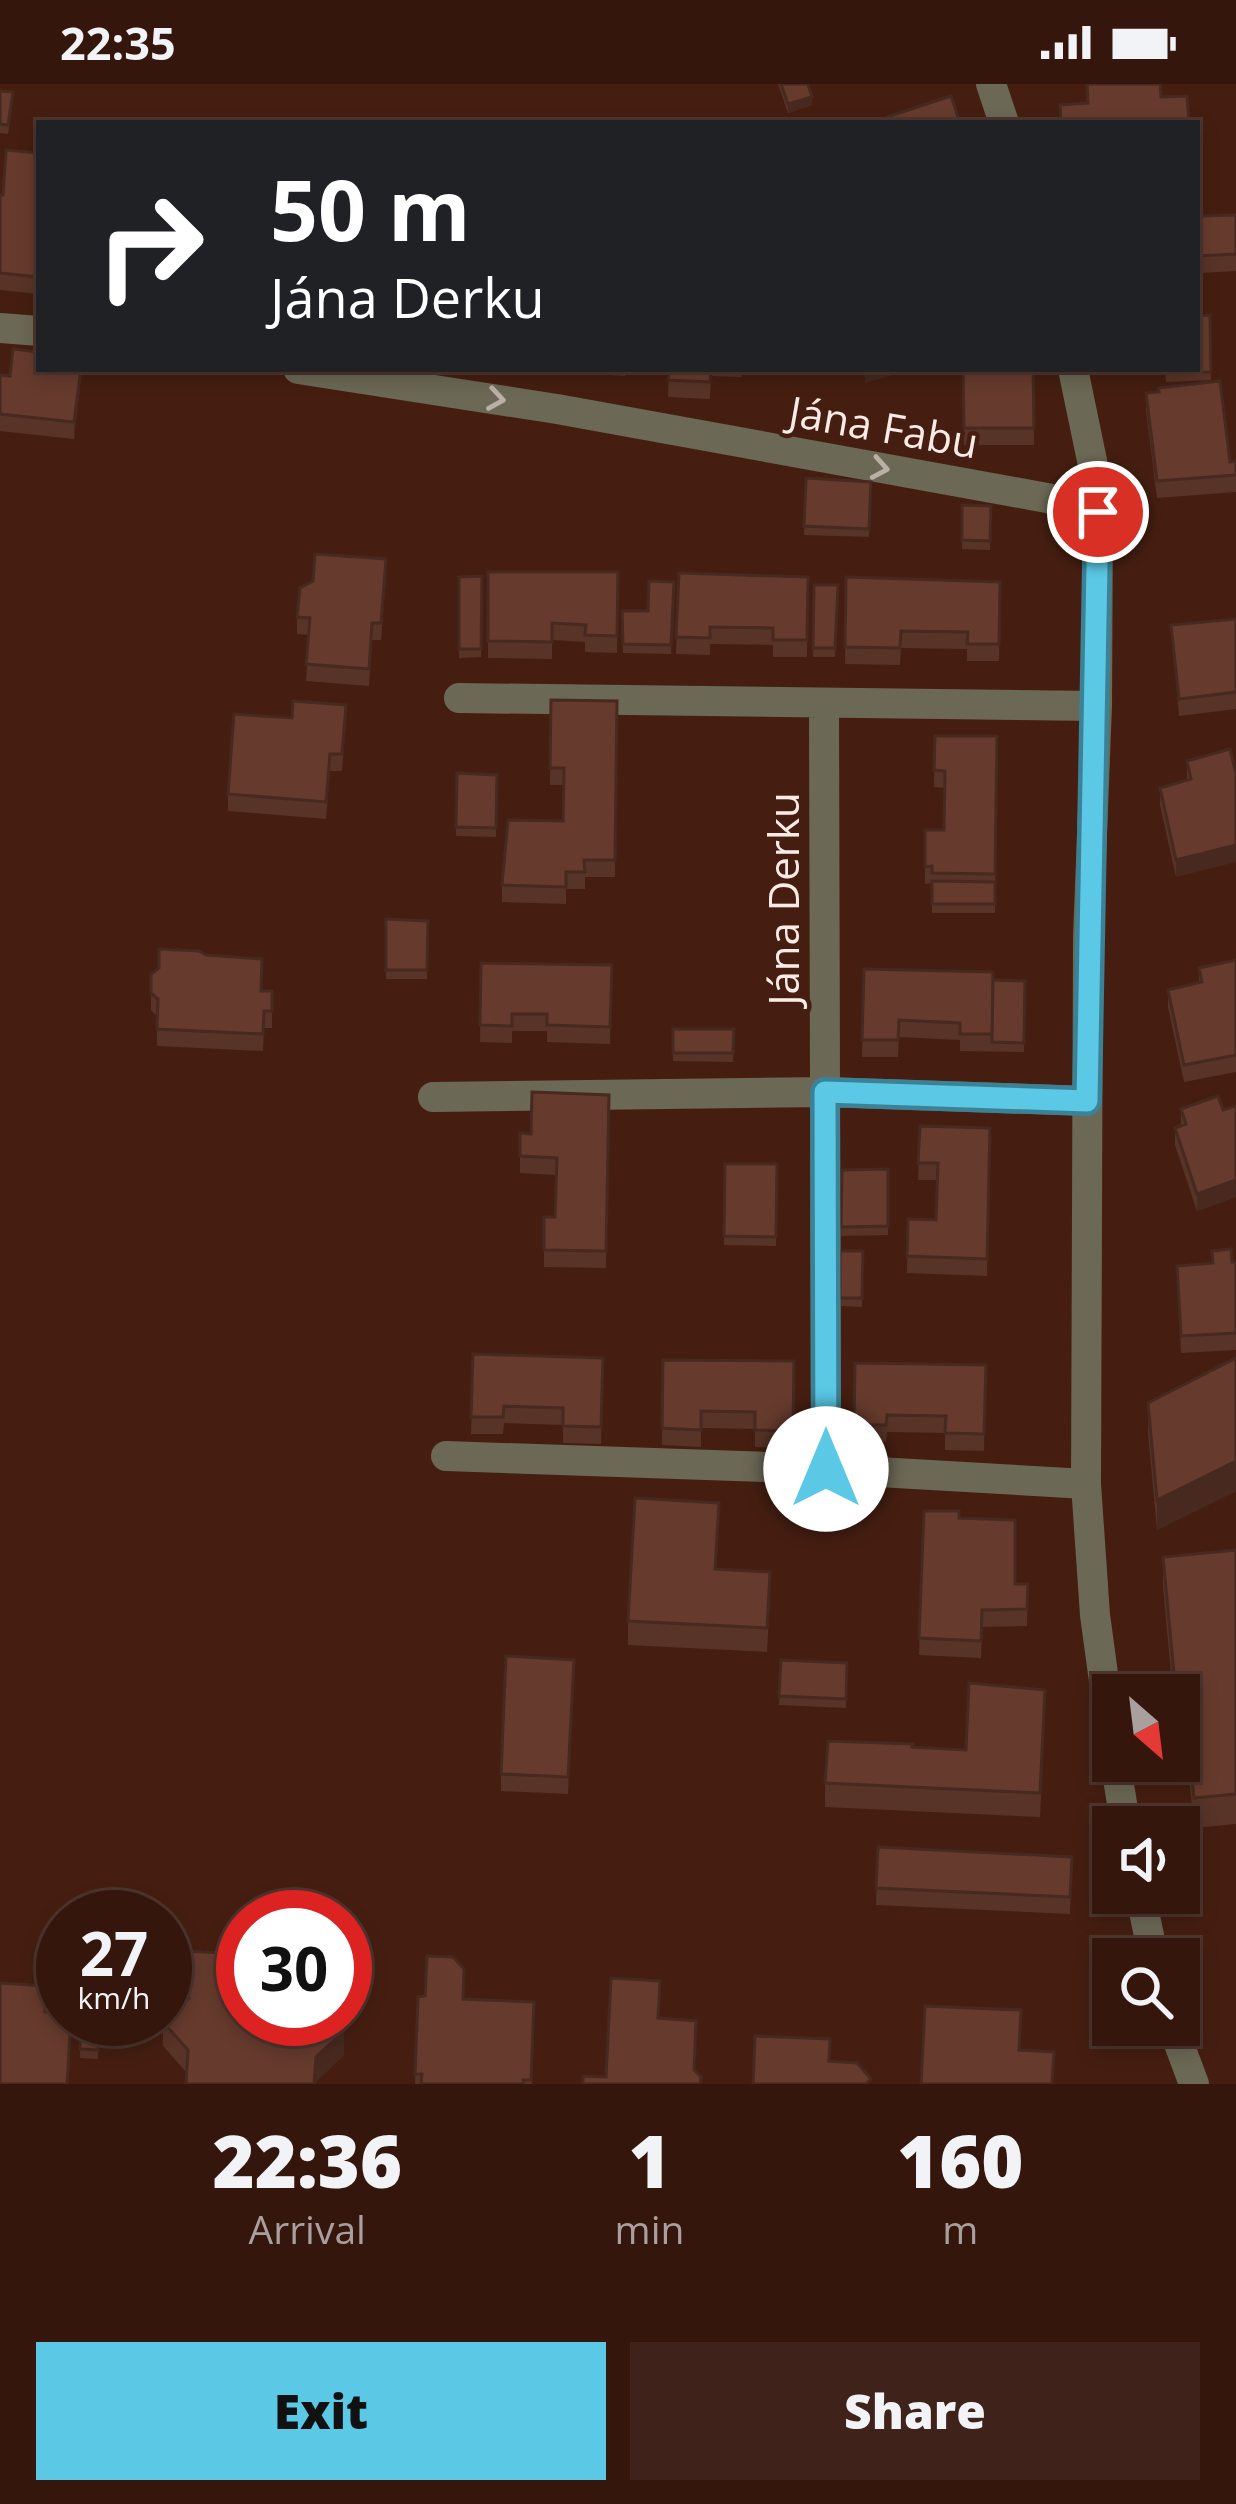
<!DOCTYPE html>
<html lang="en">
<head>
<meta charset="utf-8">
<style>
  :root { --surface:#34160d; --page:#3f231b; --text:#f1f3f6; --muted:#a99f9d; --line:#4e352e; --accent:#5bc8e6 }
  body { margin:0; font-family:"Open Sans",sans-serif; background:var(--page); color:var(--text); height:100vh; display:flex; flex-direction:column; font-size:45px; white-space:nowrap }
  * { box-sizing:border-box; margin:0 }
  p { font-size:39px; color:var(--muted) }
  .icon { flex:none; width:66px; height:66px; fill:none; stroke:currentColor; stroke-width:2; stroke-linecap:round; stroke-linejoin:round }
  .map { position:relative; height:2000px; overflow:hidden }
  .side { display:flex; flex-direction:column; background:var(--surface); flex:1 }
  .side>* { flex:none }
  .hud { position:absolute; left:36px; top:36px; width:1164px; height:252px; border-radius:0px; box-shadow:0 6px 18px #0003,0 0 0 3px var(--line); background:#202124; color:#fff; overflow:hidden }
  .needle { width:78px; rotate:152deg }
  .buttons { position:absolute; left:1092px; top:1590px; display:grid; gap:24px }
  .buttons a { display:grid; place-items:center; width:108px; height:108px; border-radius:0px; background:var(--surface); box-shadow:0 6px 18px #0003,0 0 0 3px var(--line); font-size:60px }
  .speed { position:absolute; left:36px; top:1806px; display:flex; gap:24px; font-size:60px; font-weight:700; text-align:center }
  .speed>* { display:grid; place-content:center; width:156px; height:156px; border-radius:50%; background:var(--surface); box-shadow:0 6px 18px #0003,0 0 0 3px var(--line); line-height:1 }
  .speed small { font-size:30px; font-weight:400 }
  .speed .limit { border:18px solid #d22; background:#fff; color:#111 }
  .pin { position:absolute; display:grid; place-items:center; width:102px; height:102px; color:#fff; margin:-51px; border:6px solid #fff; border-radius:50%; box-shadow:0 3px 12px #0007 }
  .me { position:absolute; width:132px; margin:-66px; rotate:0deg; stroke-linejoin:round; filter:drop-shadow(0 0 9px #0008) }
  .turn { display:flex; align-items:center; gap:42px; height:252px; padding:0 36px; font-size:54px }
  .turn .icon { width:156px; height:156px; stroke-width:2.5 }
  .turn b { display:block; font-size:84px; line-height:102px }
  .eta { display:flex; justify-content:space-evenly; align-items:center; height:204px; text-align:center }
  .eta b { font-size:72px; font-weight:800; line-height:84px }
  .action { display:flex; gap:24px; margin-top:auto; padding:24px 36px }
  .action a { flex:1; height:138px; border-radius:0px; background:var(--accent); color:#111; font-size:48px; font-weight:800; line-height:138px; text-align:center }
  .action a+a { background:var(--page); color:var(--text) }
  .status { display:flex; justify-content:space-between; align-items:center; height:84px; padding:0 60px; background:var(--surface); direction:ltr }
  .status svg { height:33px; fill:currentColor }
  .map>svg:first-child { display:block }
  .lines { fill:none; stroke-linecap:round; stroke-linejoin:round }
  .minor { stroke:#6b6855; stroke-width:30 }
  .wall { fill:#583327 }
  .shaded-wall { fill:#472920 }
  .building { fill:#663b2d; stroke:#472920; stroke-width:3 }
  .oneway { stroke:#bab0a5 }
  .route-casing { stroke:#3b8296; stroke-width:30 }
  .route { stroke:#5bc8e6; stroke-width:21 }
  .labels { text-anchor:middle; dominant-baseline:central; stroke-width:9; stroke-linejoin:round; paint-order:stroke }
  .street-label { font-size:42px; fill:#fbebe6; stroke:#451e11 }
</style>
</head>
<body>
<div class="status"><b>22:35</b><svg viewBox="0 0 49 12"><path d="M0 12V9h3v3zM5 12V6h3v6zM10 12V3h3v9zM15 12V0h3v12zM26 1h20v11H26zM47 4h2v5h-2z"/></svg></div>
<div class="map">
<svg width="1236" height="2000" viewBox="0 0 1236 2000">
  <rect width="100%" height="100%" fill="#451e11"/>
  <g class="lines">
    <path class="minor" d="M991,0l13,39
      M0,244l39,3
      M298,285l259,40 490,89 51,14
      M1073,285l22,106 3,37 -1,194 -9,231 -2,547 9,131 18,132
      M459,614l638,8
      M824,622l2,763
      M433,1013l392,-5 262,9
      M446,1372l380,13 260,15
      M1115,1677l11,66
      M1140,1809l14,66
      M1172,1941l22,59"/>
  </g>
  <path class="wall" d="M778,0h30l4,21 -24,8z
    M0,7l13,10 -5,33 -8,-1z
    M39,69v141l-39,-4v-95h3z
    M1236,131v56l-36,2v20h-3v-77z
    M1210,231l1,65 -45,2 -1,-13z
    M82,285l-8,70 -74,-8v-56l10,1z
    M510,285h115v7z
    M669,285h73l-1,8 -30,-1 -1,23 -42,-2z
    M963,285h70l1,76h-70z
    M1146,309l84,69 6,-1v31l-79,6 -11,-88z
    M806,394l65,4 -2,55 -65,-2z
    M962,421l29,1 -1,44 -28,-1z
    M488,488h130l-1,81 -32,-1v-10l-33,-2v19l-64,-1z
    M679,489l129,4 -1,80h-34v-12l-63,-1v11l-34,-1z
    M386,492l-5,64h-9l-3,46 -63,-5 3,-46 -12,-1v-17z
    M482,492l-1,81 -22,1v-81z
    M846,493l154,5 -1,79h-32v-12l-66,-1 -1,17 -55,-1z
    M674,498l-3,72 -48,-1 -1,-42h26z
    M814,501h24l-3,72h-22z
    M1236,535v90l-57,7 -8,-91z
    M551,616l66,1 -2,176h-30v12h-19v15l-64,-2v-17l61,-64 1,-36h-14z
    M346,638l-4,49h-12l-4,48 -98,-8v-17z
    M935,652h62l-2,177h-63v-30l-7,1v-54h19l1,-42 -11,-1z
    M1230,665l-54,128 -16,-72v-17l27,-8v-19z
    M457,689l40,2 -1,62 -40,-1z
    M386,835l42,2 -1,58h-41z
    M1236,876v112l-52,10 -16,-75v-17l31,-7v-15z
    M481,879l131,2 -2,79 -63,-2v-11h-35v12l-32,-1z
    M864,885l161,12 -1,71 -64,-1v-11l-61,-3 -1,20h-36z
    M151,890l121,17v37h-8l-1,23 -106,-5v-30l-6,-6z
    M673,945h61l-1,33 -60,-1z
    M609,1011l-3,173 -62,-1v-50h11l1,-42 -36,-2v-40l11,1z
    M1236,1022v91l-39,14 -22,-66v-17l6,-2v-17l42,1z
    M920,1042l70,2 -3,148 -80,-3 1,-54 28,1 1,-40h-19z
    M725,1080h52l-1,82 -52,-1z
    M888,1085v66l-47,1 1,-66z
    M840,1167h23l-1,56 -22,-1z
    M1212,1167l20,11h4v88l-55,3 -4,-87 35,-3z
    M473,1270l130,4 -2,86 -38,-1v-18l-59,-2 -1,11h-32z
    M1236,1274v133l-79,39 -9,-97v-30z
    M663,1276l131,1 -1,87 -38,-1v-18l-54,-1v19l-39,-2z
    M855,1279l131,2 -2,86 -39,-1v-17l-58,-1 -1,10h-32z
    M924,1427l35,7 56,66h13l-1,42 -45,1 -1,31 -62,-3z
    M719,1443l-3,43 54,26 -3,56 -139,-7v-24z
    M1236,1466v274l-42,4 -8,-84 -7,1v-50h-6l-10,-108v-30z
    M574,1576l-6,134 -67,-3v-17z
    M781,1576l66,3 -1,45 -67,-3z
    M1045,1630l-5,103 -215,-10v-24l87,-36 54,3z
    M878,1763l194,10 -2,57 -194,-9z
    M231,1878l113,93 -28,26 -1,3h-129l1,-11 -24,-27v-24l20,-18v-14z
    M425,1912l39,3 70,27 -2,58h-117l3,-87z
    M81,1935h19l-2,40 -18,-1z"/>
  <path class="shaded-wall" d="M812,13v8l-24,8v-9z
    M81,285h1l-8,70v-17z
    M883,285h30l-48,14v-8z
    M1236,761v17l-60,15v-17z
    M1236,1096v17l-39,14v-17z
    M1236,1377v30l-79,39v-30z
    M344,1947v24l-30,29 2,-27z"/>
  <path class="building" d="M781,0h27l4,13 -24,7z
    M1087,0h73l1,13 26,-1 2,27h-128l-1,-18 28,-2z
    M0,7l13,1 -5,33 -8,-1z
    M951,12l9,27h-71l-2,-6z
    M6,66l33,3v124l-39,-4v-78h3z
    M1236,131v39l-38,2 2,20h-3v-60z
    M1210,231l1,57 -45,1v-4h31v-53z
    M13,265l26,3v17h42l-7,53 -74,-8v-39l10,1z
    M669,285h42l-1,13 -42,-2z
    M863,285h20l-18,6z
    M963,285h70l1,59h-70z
    M1220,297l10,81 6,-1v14l-79,6 -11,-88 13,-1 -1,-4z
    M806,394l65,4 -2,47 -65,-3z
    M962,421l29,1 -1,35 -28,-1z
    M315,470l71,5 -5,64h-9l-3,46 -63,-5 4,-46 -13,-1 3,-29 13,-7z
    M488,488h130l-1,64 -32,-1 1,-10 -34,-2v19l-64,-1z
    M679,489l129,4 -1,63h-34v-12l-63,-1v11l-34,-1z
    M482,492l-1,73h-22v-72z
    M846,493l154,5 -1,62h-32l1,-12 -67,-1 -1,17 -55,-1z
    M649,497l25,1 -3,63 -48,-1 -1,-33h26z
    M814,501h24l-3,63h-22z
    M1236,535v73l-57,7 -8,-74z
    M551,616l66,1 -2,159h-31l1,12h-19v15l-64,-2 6,-65 55,1 1,-53h-14z
    M293,617l53,4 -4,49h-12l-4,48 -98,-8 6,-80 58,4z
    M935,652h62l-2,138 -63,-1v-7l-7,1v-37h19l1,-59 -11,-1z
    M1230,665l6,25v71l-60,15 -16,-72 31,-9 -4,-18z
    M457,689l40,2 -1,53 -40,-1z
    M932,797l63,1v22h-63z
    M386,835l42,2 -1,49h-41z
    M159,865l40,2 7,4 56,4 -1,32h11v20h-8l-1,23 -106,-5 1,-30 -7,-6v-19l8,-6z
    M1236,876v95l-52,10 -16,-75 34,-8 -3,-14z
    M481,879l131,2 -2,62 -63,-2v-11h-35v12l-32,-1z
    M864,885l129,3 -1,62h-32v-11l-61,-3 -1,20h-36z
    M993,896l32,1 -1,62 -32,-1z
    M673,945h61l-1,24h-60z
    M532,1008l77,3 -3,156 -62,-1v-33h11l2,-59 -37,-2v-23l11,1z
    M1218,1012l5,14 13,-4v74l-39,14 -22,-66 11,-4 -5,-15z
    M920,1042l70,2 -3,131 -80,-3 1,-37 28,1 2,-57h-20z
    M725,1080h52l-1,73 -52,-1z
    M888,1085v57l-47,1 1,-57z
    M1231,1165l1,13h4v71l-55,3 -4,-70 36,-3 -1,-12z
    M840,1167h23l-1,47h-22z
    M473,1270l130,4 -2,69 -38,-1v-18l-59,-2 -1,11h-32z
    M1236,1274v103l-79,39 -9,-97z
    M663,1276l131,1 -1,70 -38,-1v-18l-54,-1v19l-39,-2z
    M855,1279l131,2 -2,69 -39,-1 1,-17 -59,-1 -1,10h-32z
    M635,1414l84,5 -4,66 55,3 -3,56 -139,-7z
    M924,1427h35v7l56,2v64h13l-1,25 -45,1 -1,31 -62,-3z
    M1236,1466v244l-42,4 -8,-84 -7,1v-20h-3l-13,-138z
    M506,1572l68,4 -6,117 -67,-3z
    M781,1576l66,3 -1,36 -67,-3z
    M969,1599l76,7 -5,103 -215,-10 3,-42 85,3 -1,3 54,3z
    M878,1763l194,10 -2,40 -194,-9z
    M83,1814h20l-1,19h-20z
    M243,1866v69h90l11,12 -28,26 -2,27h-128l2,-34 -25,-28 26,-24 -6,-8 2,-39 39,2 7,9z
    M427,1872l26,1 11,12 -1,30 71,3 -3,78h-8v4h-102l1,-10h-7l3,-77 7,-1z
    M611,1894l49,3 -2,37 38,3 -2,49 7,7 -1,7h-117v-8l23,1z
    M0,1899l46,3 -1,26 18,1v6h8l-4,65h-67z
    M925,1922l96,4 -2,40 35,2 -2,32h-131z
    M81,1935h18l-1,31 -18,-1z
    M755,1952l75,3 -1,22 28,2 14,16 -5,5h-113z"/>
  <defs><path id="oneway-chevron" d="M-2-3.5L2.5 0L-2 3.5" fill="none" stroke-width="1.6" stroke-linecap="round" stroke-linejoin="round" transform="scale(3)"/></defs>
  <g class="oneway">
    <use href="#oneway-chevron" transform="translate(496 315) rotate(9)"/>
    <use href="#oneway-chevron" transform="translate(880 384) rotate(10)"/>
  </g>
  <g class="lines">
    <defs>
      <path id="route" d="M826,1385l-1,-377 262,9 11,-589"/>
    </defs>
    <use href="#route" class="route-casing"/>
    <use href="#route" class="route"/>
  </g>
  <g class="labels">
    <g class="street-label">
      <text transform="translate(884 342) rotate(10)">Jána Fabu</text>
      <text transform="translate(782 815) rotate(-90)">Jána Derku</text>
    </g>
  </g>
</svg>
<div class="buttons">
<a><svg class="needle" viewBox="-14 -14 28 28"><path d="M0-13l5 13h-10z" fill="#e53935"/><path d="M0 13l5-13h-10z" fill="#a99f9d"/></svg></a>
<a><svg class="icon" aria-label="sound" viewBox="0 0 24 24"><path d="M4 9h4l5-4v14l-5-4H4zM17 9q2 3 0 6"/></svg></a>
<a><svg class="icon" aria-label="search" viewBox="0 0 24 24"><circle cx="10" cy="10" r="6"/><path d="M15 15l6 6"/></svg></a>
</div>
<div class="speed"><div>27<small>km/h</small></div><div class="limit">30</div></div>
<div class="pin" style="left:1098px;top:428px;background:#d93025"><svg class="icon" aria-label="arrive" viewBox="0 0 24 24"><path d="M6 21V4h12l-3 4 3 4H6"/></svg></div>
<svg class="me" style="left:826px;top:1385px" viewBox="-20 -20 40 40"><circle r="19" fill="#fff"/><path d="M0-13L10 11 0 6-10 11z" fill="#5bc8e6"/></svg>
<div class="hud">
<div class="turn"><svg class="icon" aria-label="right" viewBox="0 0 24 24"><path d="M7 20v-9h11M14 6l5 5-5 5"/></svg><div><b>50 m</b>Jána Derku</div></div>
</div>
</div>
<section class="side">
<div class="eta">
<div><b>22:36</b><p>Arrival</p></div>
<div><b>1</b><p>min</p></div>
<div><b>160</b><p>m</p></div>
</div>
<div class="action"><a>Exit</a><a>Share</a></div>
</section>
</body>
</html>
